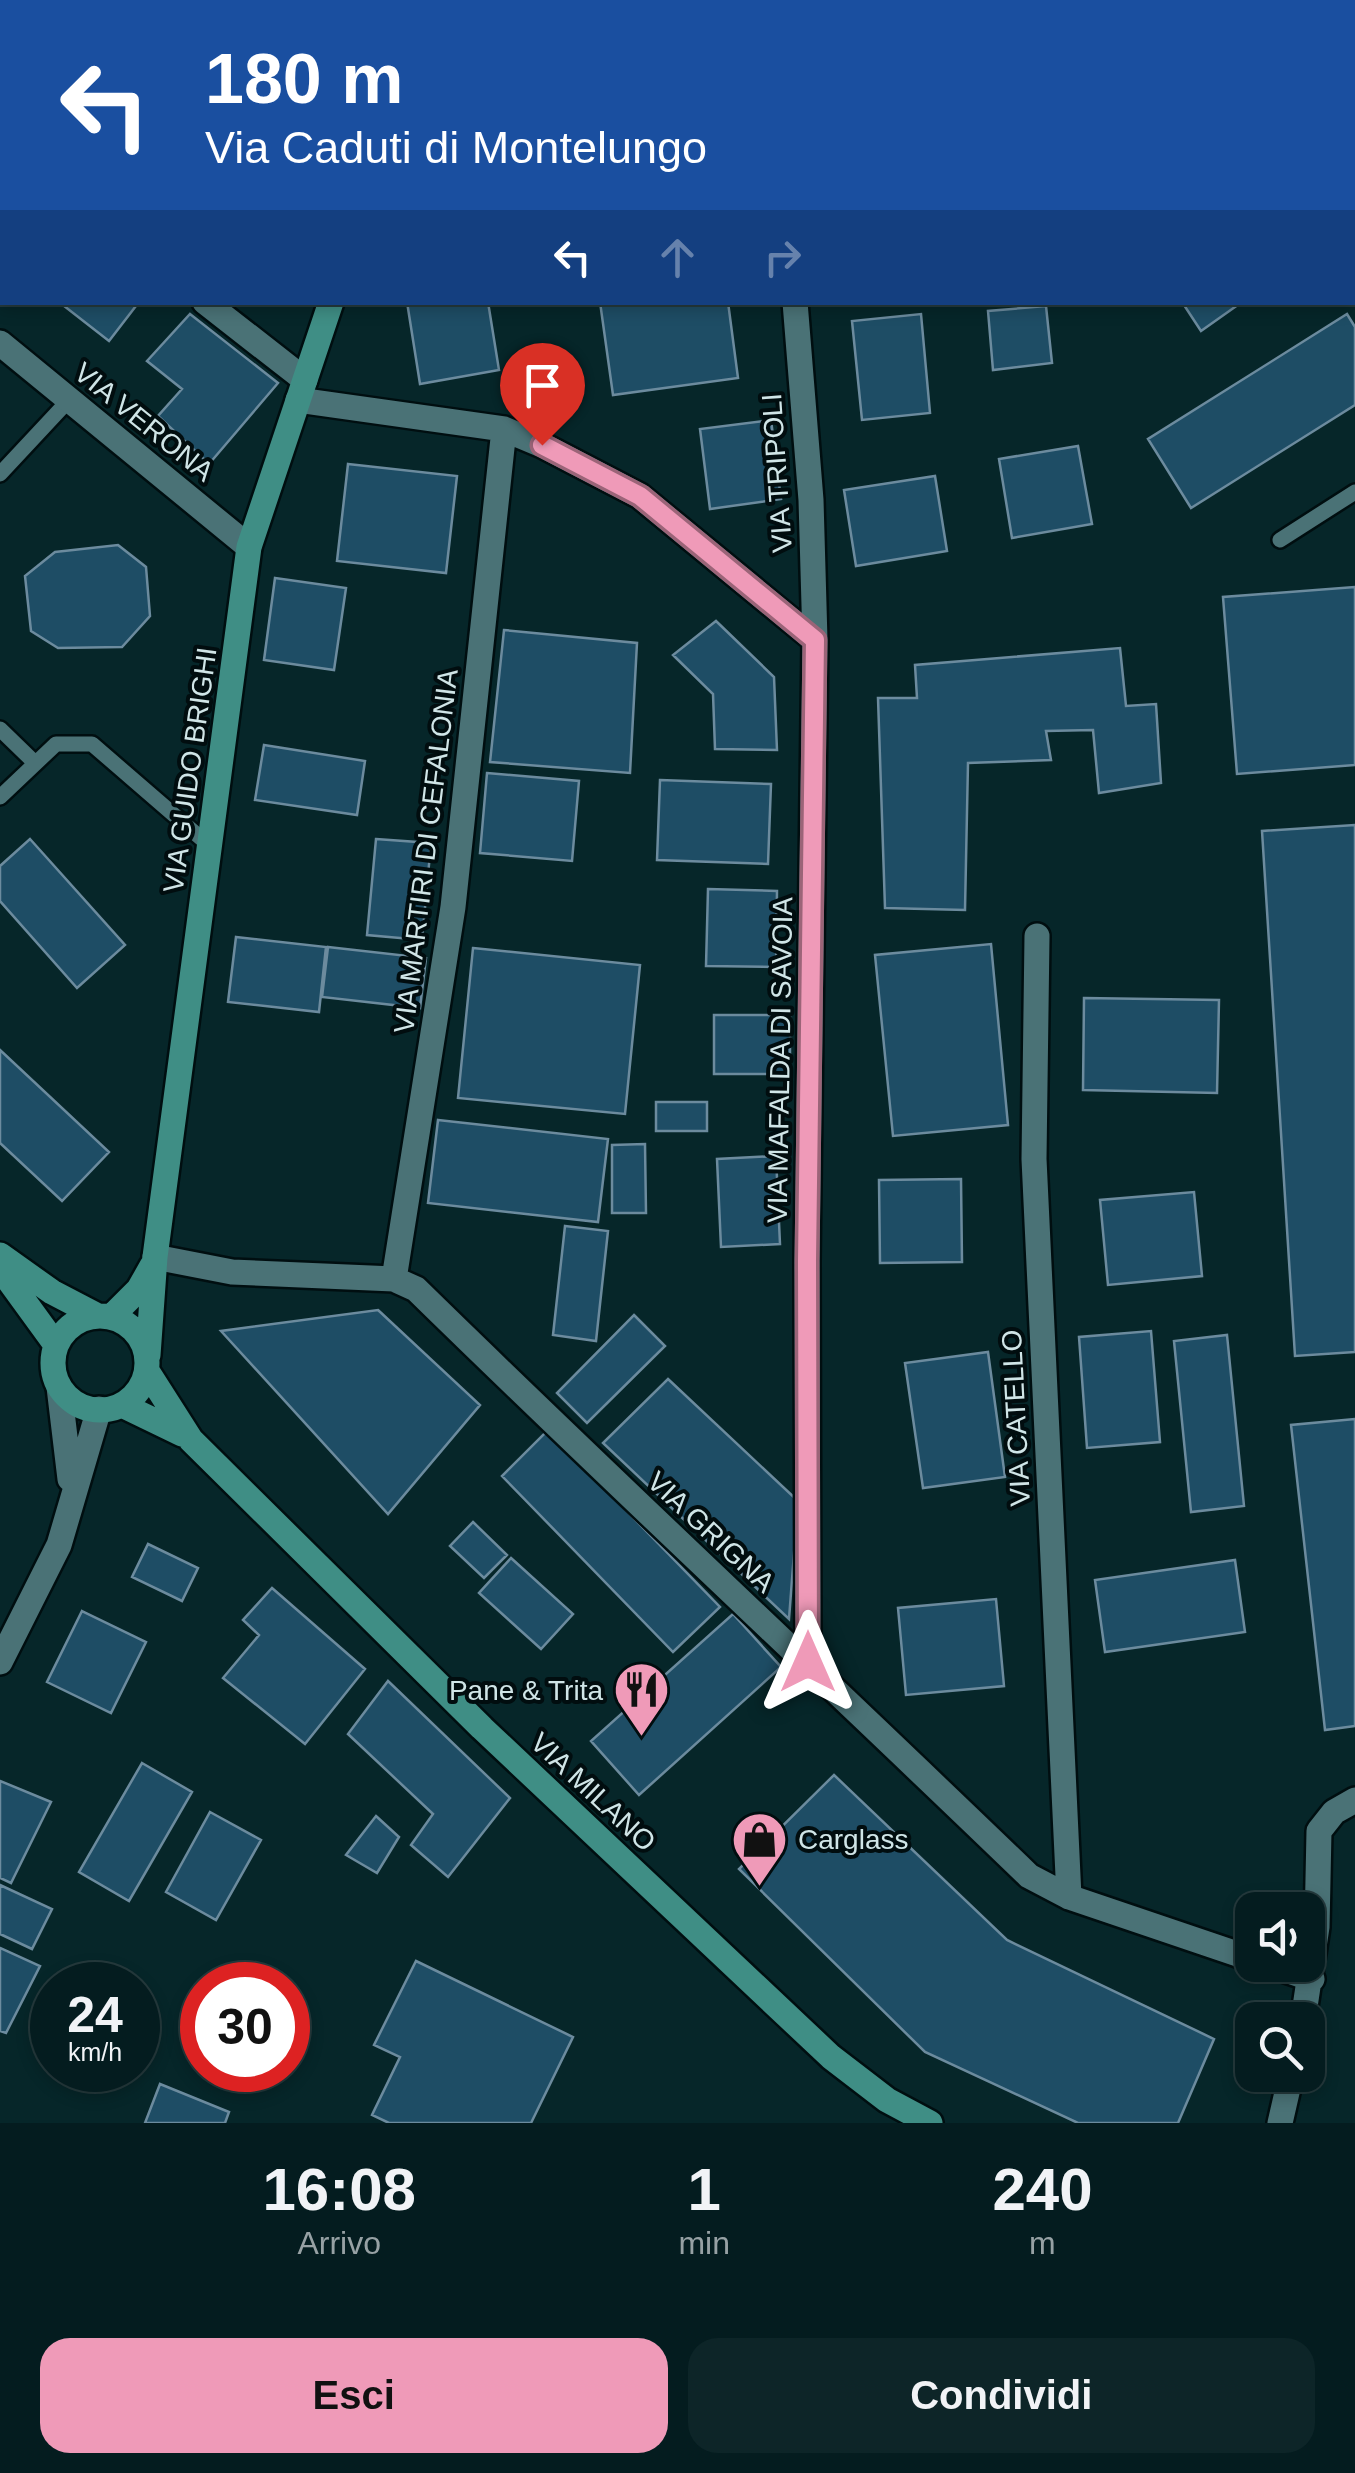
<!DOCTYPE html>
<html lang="it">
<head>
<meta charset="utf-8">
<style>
  :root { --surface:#041c1f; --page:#0d2528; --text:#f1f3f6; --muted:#97a1a4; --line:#253a3d; --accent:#ef9ab8 }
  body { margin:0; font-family:Arial,sans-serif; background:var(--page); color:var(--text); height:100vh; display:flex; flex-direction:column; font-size:38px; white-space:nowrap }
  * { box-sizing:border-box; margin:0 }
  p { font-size:32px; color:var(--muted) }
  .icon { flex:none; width:55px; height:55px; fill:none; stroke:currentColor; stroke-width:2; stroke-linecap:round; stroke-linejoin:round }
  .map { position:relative; height:2123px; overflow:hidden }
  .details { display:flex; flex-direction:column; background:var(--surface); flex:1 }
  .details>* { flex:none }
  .hud { position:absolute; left:0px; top:0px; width:1355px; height:305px; box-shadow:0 5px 15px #0003,0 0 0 2px var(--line); background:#1a4fa0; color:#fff; overflow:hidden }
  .controls { position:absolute; left:1235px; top:1892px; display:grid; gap:20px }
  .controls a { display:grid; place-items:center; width:90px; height:90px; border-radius:20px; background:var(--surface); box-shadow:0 5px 15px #0003,0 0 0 2px var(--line); font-size:50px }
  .speed { position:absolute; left:30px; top:1962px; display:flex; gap:20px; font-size:50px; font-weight:700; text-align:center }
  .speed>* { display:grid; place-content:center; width:130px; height:130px; border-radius:50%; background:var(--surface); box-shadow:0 5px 15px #0003,0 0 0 2px var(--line); line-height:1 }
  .speed small { font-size:25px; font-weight:400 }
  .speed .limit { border:15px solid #d22; background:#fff; color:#111 }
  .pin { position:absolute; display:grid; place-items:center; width:85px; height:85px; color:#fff; margin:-102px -42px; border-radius:50% 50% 50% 0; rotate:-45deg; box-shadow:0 0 10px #0007 }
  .pin .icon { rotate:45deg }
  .me { position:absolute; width:110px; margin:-55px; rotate:0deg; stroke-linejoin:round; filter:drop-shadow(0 0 8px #0008) }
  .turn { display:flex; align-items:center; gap:35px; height:210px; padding:0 40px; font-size:45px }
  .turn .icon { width:130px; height:130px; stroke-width:2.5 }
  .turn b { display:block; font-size:70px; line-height:85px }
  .lanes { display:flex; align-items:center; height:95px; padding:0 40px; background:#0003; justify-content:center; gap:50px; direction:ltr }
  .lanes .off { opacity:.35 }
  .eta { display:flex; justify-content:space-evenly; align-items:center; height:170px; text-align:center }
  .eta b { font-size:60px; font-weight:700; line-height:70px }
  .primary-button { display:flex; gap:20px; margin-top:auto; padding:20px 40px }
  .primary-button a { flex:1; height:115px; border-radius:30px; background:var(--accent); color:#111; font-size:40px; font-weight:700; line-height:115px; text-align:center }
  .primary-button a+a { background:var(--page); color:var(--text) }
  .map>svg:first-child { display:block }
  .building { fill:#1e4d65; stroke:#6c8b9e; stroke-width:2.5 }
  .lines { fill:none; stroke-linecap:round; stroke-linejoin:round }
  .lane-casing { stroke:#000e10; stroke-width:20 }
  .street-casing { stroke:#000e10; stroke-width:30 }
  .secondary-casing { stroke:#000e10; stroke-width:30 }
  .lane { stroke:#4a7276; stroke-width:15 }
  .street { stroke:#4a7276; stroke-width:25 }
  .secondary { stroke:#3f8e85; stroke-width:25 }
  .route-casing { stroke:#9b6478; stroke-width:25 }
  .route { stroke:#ef9ab8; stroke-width:18 }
  .labels { text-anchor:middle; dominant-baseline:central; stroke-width:8; stroke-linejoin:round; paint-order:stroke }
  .street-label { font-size:28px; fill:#d0e5e7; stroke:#010d0f }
  .poi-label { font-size:28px; fill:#d0e5e7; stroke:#010d0f; text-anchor:end }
</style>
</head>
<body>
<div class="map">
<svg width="1355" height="2123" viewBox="0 0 1355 2123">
  <rect width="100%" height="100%" fill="#062629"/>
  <path class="building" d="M393,0h68v2h-68z
    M1264,0h91v58l-3,-56z
    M2,86v105l-2,3v-105z
    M59,302h80l-30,39z
    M407,302h81l11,68 -79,14z
    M600,302h128l10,76 -125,17z
    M1182,302h60l-41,29z
    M1046,306l6,57 -59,7 -5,-59z
    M190,314l88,69 -69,81 -51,-48 24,-27 -35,-28z
    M921,314l9,99 -68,7 -10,-99z
    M1347,314l8,13v78l-164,103 -43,-69z
    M771,420l10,79 -71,10 -10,-80z
    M1078,446l14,78 -80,14 -13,-79z
    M348,464l109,12 -11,97 -109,-12z
    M935,476l12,75 -91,15 -12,-76z
    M118,545l28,22 4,49 -28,31 -64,1 -27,-17 -6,-55 30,-24z
    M275,578l71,10 -12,82 -70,-10z
    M1355,587v178l-118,9 -14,-177z
    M716,621l58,56 3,73 -62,-1 -2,-55 -40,-39z
    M504,630l133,13 -7,130 -140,-11z
    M1120,648l6,58 30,-2 5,79 -62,10 -6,-63 -47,1 5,29 -83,3 -3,147 -80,-2 -7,-210h39l-2,-33z
    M264,745l101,16 -8,54 -102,-15z
    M487,773l92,8 -7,80 -92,-8z
    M660,780l111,4 -3,80 -111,-4z
    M1355,825v527l-60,4 -33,-525z
    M30,839l95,106 -48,43 -77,-87v-35z
    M376,839l55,4 -9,97 -55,-5z
    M708,889l69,2 -1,76 -70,-1z
    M236,937l90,10 -7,65 -91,-10z
    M991,944l17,181 -115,11 -18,-181z
    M328,947l98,11 -6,50 -98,-11z
    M473,948l167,17 -15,149 -167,-16z
    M1084,998l135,2 -2,93 -134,-3z
    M714,1015h76v59h-76z
    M0,1050l109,102 -47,49 -62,-58z
    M656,1102h51v29h-51z
    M438,1120l170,19 -10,83 -170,-19z
    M645,1144l1,69h-34v-68z
    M776,1156l4,88 -59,3 -4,-88z
    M961,1179l1,83 -82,1 -1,-83z
    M1194,1192l8,84 -94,9 -8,-85z
    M565,1226l43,5 -12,110 -43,-6z
    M378,1310l102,95 -92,109 -167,-183z
    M634,1315l31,31 -78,77 -30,-30z
    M1151,1331l9,111 -73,6 -8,-111z
    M1227,1335l17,171 -53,6 -17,-171z
    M988,1352l17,125 -82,11 -18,-125z
    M668,1379l130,122 -9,118 -186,-176z
    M1355,1419v307l-30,4 -34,-305z
    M548,1430l172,177 -47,45 -171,-176z
    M473,1522l34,33 -23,23 -34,-32z
    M148,1544l50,24 -16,33 -50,-24z
    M511,1558l62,56 -32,35 -62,-56z
    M1235,1560l10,72 -140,20 -10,-72z
    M272,1588l93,81 -60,75 -82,-66 36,-43 -16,-15z
    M996,1599l8,87 -98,9 -8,-87z
    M82,1611l64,31 -35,71 -64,-31z
    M733,1614l48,53 -142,128 -48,-54z
    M388,1681l122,117 -62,79 -37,-32 22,-31 -85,-80z
    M142,1763l50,29 -63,109 -50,-29z
    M834,1775l173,165 207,99 -36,84h-100l-153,-71 -186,-183z
    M0,1781l51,21 -40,81 -11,-5z
    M210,1812l51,28 -45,80 -50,-28z
    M376,1816l23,21 -22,36 -31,-18z
    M0,1885l52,24 -20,40 -32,-15z
    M0,1948l40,18 -34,67 -6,-2z
    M416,1961l157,76 -42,86h-142l-17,-8 28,-58 -26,-12z
    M160,2084l69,28 -4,11h-80z"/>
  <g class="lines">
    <defs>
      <path id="lane" d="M0,474l69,-74
        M1280,540l75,-48
        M0,729l35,34
        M0,797l56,-53h36l118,102"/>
      <path id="street" d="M9,0l3,2
        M771,0v2
        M1162,0l2,2
        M1352,217l3,3
        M205,302l100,78
        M795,302l16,198 4,140 -8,621 1,401
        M0,343l249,204
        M298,400l206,29 38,16 98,51 175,144
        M1037,936l-3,223 35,738
        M155,1257l77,15 162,7 22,10c202,198 409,390 613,587l40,21 183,62
        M394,1279l59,-372 51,-478
        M59,1387l11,92
        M0,1662l59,-117 40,-136
        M1271,1965l41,14
        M1303,2020l14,-93 2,-96 15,-19 21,-12
        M1280,2123l11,-48"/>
      <path id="secondary" d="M318,0v2
        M0,1255l52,37 46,24
        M0,1268l56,77
        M53 1363a47 47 0 1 1 94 0a47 47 0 1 1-94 0Z
        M111,1317l28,-28 13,-23
        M148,1355l7,-98 94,-710 82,-245
        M147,1371l44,69 291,288 349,329 56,43 43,23
        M122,1405l60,29"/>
    </defs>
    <use href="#lane" class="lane-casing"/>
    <use href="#street" class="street-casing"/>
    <use href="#secondary" class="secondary-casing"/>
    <use href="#lane" class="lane"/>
    <use href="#street" class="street"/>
    <use href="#secondary" class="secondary"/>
  </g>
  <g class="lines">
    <defs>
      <path id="route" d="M542,445l98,51 175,144 -8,621 1,401"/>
    </defs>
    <use href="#route" class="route-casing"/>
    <use href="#route" class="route"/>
  </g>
  <defs>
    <symbol id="restaurant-pin" viewBox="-11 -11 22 30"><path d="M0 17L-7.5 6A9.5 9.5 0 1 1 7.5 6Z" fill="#ef9ab8" stroke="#010d0f"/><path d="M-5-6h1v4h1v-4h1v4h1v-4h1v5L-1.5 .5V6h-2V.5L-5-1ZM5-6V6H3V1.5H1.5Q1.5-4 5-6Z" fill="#111"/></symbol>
    <symbol id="shop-pin" viewBox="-11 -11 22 30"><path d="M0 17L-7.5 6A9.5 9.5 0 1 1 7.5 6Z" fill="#ef9ab8" stroke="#010d0f"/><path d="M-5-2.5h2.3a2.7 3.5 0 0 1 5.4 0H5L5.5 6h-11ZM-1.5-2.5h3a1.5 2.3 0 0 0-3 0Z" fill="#111"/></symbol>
  </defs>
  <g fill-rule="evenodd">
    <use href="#restaurant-pin" x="610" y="1658" width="63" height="86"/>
    <use href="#shop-pin" x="728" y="1808" width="63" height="86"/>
  </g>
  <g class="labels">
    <g class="street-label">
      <text transform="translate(144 422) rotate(39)">VIA VERONA</text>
      <text transform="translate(777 473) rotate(-94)">VIA TRIPOLI</text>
      <text transform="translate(190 770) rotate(-82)">VIA GUIDO BRIGHI</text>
      <text transform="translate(426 851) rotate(-83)">VIA MARTIRI DI CEFALONIA</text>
      <text transform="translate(780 1060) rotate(-89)">VIA MAFALDA DI SAVOIA</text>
      <text transform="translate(1016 1418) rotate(-93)">VIA CATELLO</text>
      <text transform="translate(711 1532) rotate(43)">VIA GRIGNA</text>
      <text transform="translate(593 1792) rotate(43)">VIA MILANO</text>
    </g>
    <g class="poi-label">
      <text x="603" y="1690">Pane &amp; Trita</text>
      <text x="798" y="1839" text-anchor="start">Carglass</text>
    </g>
  </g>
</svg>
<div class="controls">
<a><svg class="icon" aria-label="sound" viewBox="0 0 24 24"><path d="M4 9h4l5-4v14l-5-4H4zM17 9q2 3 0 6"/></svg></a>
<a><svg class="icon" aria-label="search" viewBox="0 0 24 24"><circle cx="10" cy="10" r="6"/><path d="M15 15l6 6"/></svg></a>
</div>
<div class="speed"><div>24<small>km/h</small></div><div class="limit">30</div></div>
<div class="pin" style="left:542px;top:445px;background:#d93025"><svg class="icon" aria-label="arrive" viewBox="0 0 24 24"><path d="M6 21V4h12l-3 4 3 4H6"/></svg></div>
<svg class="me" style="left:808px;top:1662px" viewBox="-20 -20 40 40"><path d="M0-17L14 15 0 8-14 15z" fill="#ef9ab8" stroke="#fff" stroke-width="4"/></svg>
<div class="hud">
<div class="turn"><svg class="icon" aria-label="left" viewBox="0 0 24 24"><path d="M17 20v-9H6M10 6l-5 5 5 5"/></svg><div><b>180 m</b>Via Caduti di Montelungo</div></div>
<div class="lanes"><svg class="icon" aria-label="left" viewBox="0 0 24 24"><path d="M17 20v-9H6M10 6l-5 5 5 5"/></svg><svg class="icon off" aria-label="ahead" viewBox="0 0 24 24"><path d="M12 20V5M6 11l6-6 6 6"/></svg><svg class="icon off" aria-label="right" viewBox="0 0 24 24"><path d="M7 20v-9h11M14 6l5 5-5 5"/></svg></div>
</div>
</div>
<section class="details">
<div class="eta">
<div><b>16:08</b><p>Arrivo</p></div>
<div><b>1</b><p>min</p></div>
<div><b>240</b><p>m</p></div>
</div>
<div class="primary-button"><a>Esci</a><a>Condividi</a></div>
</section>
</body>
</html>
